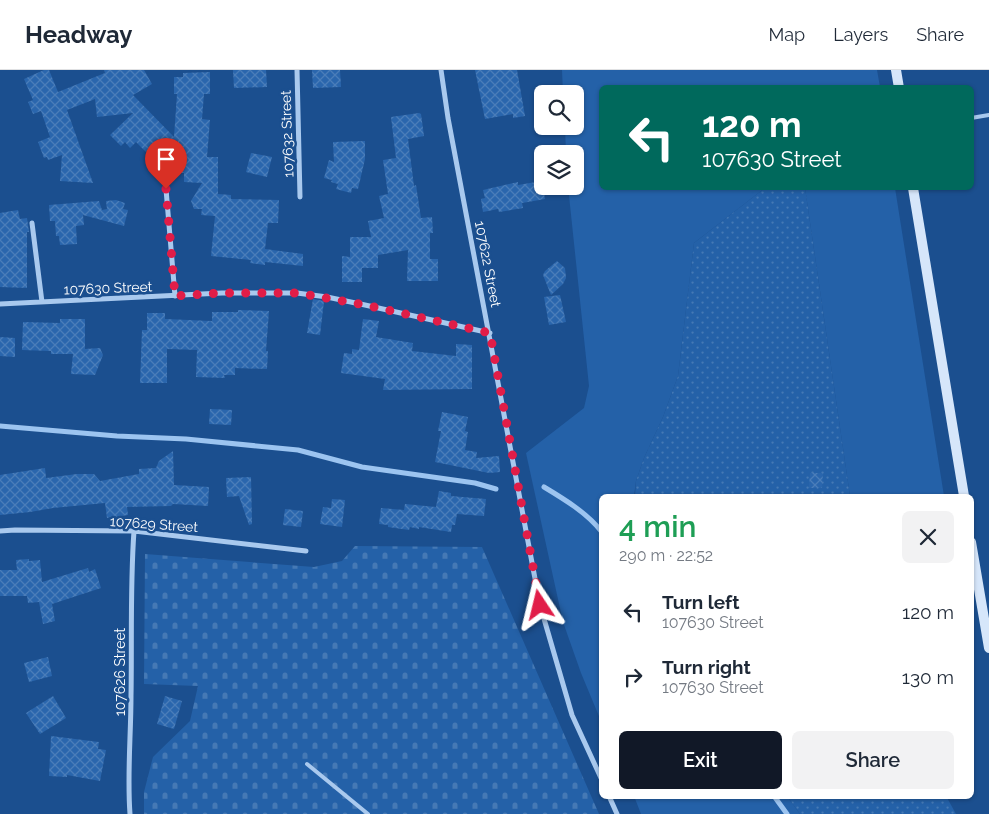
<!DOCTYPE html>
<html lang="en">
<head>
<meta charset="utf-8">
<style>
  :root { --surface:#fff; --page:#f2f2f3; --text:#1f2937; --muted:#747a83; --line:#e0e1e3; --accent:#111827 }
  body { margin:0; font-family:Raleway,sans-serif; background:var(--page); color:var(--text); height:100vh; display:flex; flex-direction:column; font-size:19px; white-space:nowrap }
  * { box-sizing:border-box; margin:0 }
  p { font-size:16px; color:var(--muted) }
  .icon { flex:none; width:28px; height:28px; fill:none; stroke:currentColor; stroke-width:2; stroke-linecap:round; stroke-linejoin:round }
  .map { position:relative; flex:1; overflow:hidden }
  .drawer { position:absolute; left:599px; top:424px; width:375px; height:305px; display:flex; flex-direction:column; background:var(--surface); border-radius:8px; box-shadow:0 1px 4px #0004 }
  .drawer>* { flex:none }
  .top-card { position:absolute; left:599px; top:15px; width:375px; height:105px; border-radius:8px; box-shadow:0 1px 4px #0004; background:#00695c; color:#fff; overflow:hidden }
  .buttons { position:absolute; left:534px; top:15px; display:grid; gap:10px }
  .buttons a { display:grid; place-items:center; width:50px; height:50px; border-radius:8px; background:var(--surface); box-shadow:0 1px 4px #0004; font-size:25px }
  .pin { position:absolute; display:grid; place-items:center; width:42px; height:42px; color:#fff; margin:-51px -21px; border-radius:50% 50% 50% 0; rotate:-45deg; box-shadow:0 0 5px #0007 }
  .pin .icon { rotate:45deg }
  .me { position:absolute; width:55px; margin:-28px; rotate:350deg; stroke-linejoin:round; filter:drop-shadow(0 0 4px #0008) }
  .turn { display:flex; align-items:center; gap:18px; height:105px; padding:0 20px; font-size:22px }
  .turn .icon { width:65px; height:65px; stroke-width:2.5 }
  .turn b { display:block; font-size:35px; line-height:42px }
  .round { display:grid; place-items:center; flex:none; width:52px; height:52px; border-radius:8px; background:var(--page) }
  .overview { display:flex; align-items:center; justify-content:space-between; height:85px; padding:0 20px }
  h1 { font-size:30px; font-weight:600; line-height:38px; color:#1e9e55 }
  .action { display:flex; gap:10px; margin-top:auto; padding:10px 20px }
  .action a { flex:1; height:58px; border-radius:8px; background:var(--accent); color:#fff; font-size:20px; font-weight:600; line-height:58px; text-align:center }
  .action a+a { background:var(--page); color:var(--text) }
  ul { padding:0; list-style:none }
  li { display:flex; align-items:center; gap:15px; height:65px; padding:0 20px }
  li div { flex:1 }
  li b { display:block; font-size:19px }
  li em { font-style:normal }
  header { display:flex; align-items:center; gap:30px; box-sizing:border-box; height:70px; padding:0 25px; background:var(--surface); border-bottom:1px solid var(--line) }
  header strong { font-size:24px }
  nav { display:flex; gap:28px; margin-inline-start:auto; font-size:18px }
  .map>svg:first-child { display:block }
  .grass { fill:#2461a8 }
  .cemetery { fill:url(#cemetery-stones) }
  .park { fill:url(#park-dots) }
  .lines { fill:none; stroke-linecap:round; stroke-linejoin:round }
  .stream { stroke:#9cc4f0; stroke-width:5 }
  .building { fill:url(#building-cross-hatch) }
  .lane { stroke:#a9c9ee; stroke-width:4 }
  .street { stroke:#a9c9ee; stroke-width:5 }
  .secondary { stroke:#d6e6fa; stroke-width:10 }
  .route { stroke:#e11d48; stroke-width:9; stroke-dasharray:0 16.2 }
  .labels { text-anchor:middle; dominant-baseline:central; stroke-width:5; stroke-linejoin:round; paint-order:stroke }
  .street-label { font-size:14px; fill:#fff; stroke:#1b4f8f }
</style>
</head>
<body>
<header>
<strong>Headway</strong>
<nav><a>Map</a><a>Layers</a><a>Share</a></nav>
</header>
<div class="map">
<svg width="989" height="744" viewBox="0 0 989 744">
  <defs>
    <pattern id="cemetery-stones" width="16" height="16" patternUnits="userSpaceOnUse" patternTransform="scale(1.25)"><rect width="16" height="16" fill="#2461a8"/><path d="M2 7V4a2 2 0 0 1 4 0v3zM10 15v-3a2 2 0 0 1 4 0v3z" fill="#4579b5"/></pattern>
    <pattern id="park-dots" width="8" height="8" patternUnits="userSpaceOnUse" patternTransform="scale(1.25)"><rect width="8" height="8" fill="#2461a8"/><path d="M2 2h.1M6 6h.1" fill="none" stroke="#4579b5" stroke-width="1.8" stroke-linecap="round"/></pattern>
    <pattern id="building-cross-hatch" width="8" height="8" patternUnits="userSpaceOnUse" patternTransform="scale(1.25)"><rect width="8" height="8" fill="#2a66ad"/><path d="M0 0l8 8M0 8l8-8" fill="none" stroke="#4a7db9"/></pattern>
  </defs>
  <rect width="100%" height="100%" fill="#1b4f8f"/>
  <path class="grass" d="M562,0h315l3,17 -279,1v100h164l-71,55 -16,133 -15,41 -19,41 -8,23 -2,15h-33v225l-20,-48 -18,-51 -37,-169 58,-45 5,-22 -21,-200h7v-32h-9l-1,-28h10v-32h-12z
    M805,118h90l49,308h-94z
    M634,726h153l13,18h-159z"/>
  <path class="cemetery" d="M355,476l127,1 117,267h-455v-22l9,-35 37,-36 8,-35 -54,-2 1,-130 169,13 28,-6z"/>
  <path class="park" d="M765,118h40l45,308h-215l1,-15 8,-23 19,-41 15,-41 16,-133z
    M787,726h159l10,18h-156z"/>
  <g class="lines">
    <path class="stream" d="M0,356l117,10 69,3 112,11 64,17 113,16 21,6
      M544,417c20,12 43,26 57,44
      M774,726l13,18"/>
  </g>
  <path class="building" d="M44,0h5l9,22 47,-19 -1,-3h40l8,14 -19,11 41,42 3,-43h-3v-17h9v-4l27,-1v22h-6l-2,25 8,1 -3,37h11v37l13,1v4l48,1 -1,23h-10l-3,26 38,5v12l-38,-4v3l-15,-2 1,-3 -40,-4 4,-40 -14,-1 1,-6h-8l-3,-8 11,-18 -18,-1v-9h-7l1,-32 -19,-2 -13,13 -10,-10 -6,6 -5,-6 -4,4 -11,-11 23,-22 -36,4 -2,-18 -28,11 26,73 -33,-2 2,-26 -14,5 -1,-3 -3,1 -6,-16 12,-5 -9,-26 -8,3 -5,-12 5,-2 -9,-21z
    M233,0h33l1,17 -33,1z
    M312,0h28l1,17 -28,1z
    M475,0h42l8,46 -12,2v-4l-28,5z
    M419,43l2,1 3,22 -16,3 6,47 2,-1 5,33 11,-1 1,16h-3v26h8v22h-31l1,-31 -30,5v13h-16v14h-20v-26l8,1v-20h21l-3,-16 16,-3 -5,-22 9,-2 -5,-34 13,-2 -5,-41z
    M365,71v18l-7,30 -6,-1 -1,5 -15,-4 2,-5 -7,-2 1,-2 -8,-2 5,-18 5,2 -1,-20z
    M251,83l21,4 -5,20 -21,-5z
    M542,111l3,18 -23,4 1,5 -24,4 -1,-3 -15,3 -2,-13 4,-1 -2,-8 35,-8v3z
    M116,130l9,3 -2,6 5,1 -4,16 -41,-11 1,10 -8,1 1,18 -17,1 -1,-9h-3l-1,-15h-5l-1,-16 50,-4 3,9 5,-1 -1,-8z
    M18,140l2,9 7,-1 2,14h-2v56l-27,-1v-74z
    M557,191l8,7 1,10 -3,6 -12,11 -8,-20 2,-4z
    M560,225l6,27 -17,3 -5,-28z
    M313,229l11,2 -4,34 -13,-2z
    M238,240l31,1 -3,40h2l-1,18 -32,-1v7h-11l1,3 -29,-1 1,-27 -30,-1v34h-27l2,-53h5v-17h18v6l47,2v-9h26z
    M60,249h25v30l15,-1 3,7 -8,20 -24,-1 2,-20h-22v-3l-29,-1 1,-28 37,1z
    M363,249l16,2 -3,16 37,6 -1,8 44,5v-12l16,1v44l-89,1 2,-11 -44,-6 3,-20 8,1v-5l7,1z
    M0,267l15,1v19l-15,-1z
    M210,339l22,1 -1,15 -22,-1z
    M442,342l26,5 -3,14 3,1 -3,18 12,2 -1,6 23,-2 1,16 -11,1 -54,-11 6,-31h-3z
    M173,381l1,34 35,2 -1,19 -35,-2 -2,2 -44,1 1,8 -21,3 -2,-15 -52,5 -23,4 -30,3v-40l45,-7 1,10 31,-4h17l6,7 39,-7v-5l17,-1 3,-7z
    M810,403h13l-1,15h-13z
    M251,407l1,47 -3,1 -10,-29 -12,1 -1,-19z
    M439,421l12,2v3l35,3 -2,17 -27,-2 -2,11h-3l-1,7 -32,-5v2l-9,-2 -1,3 -21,-3v-2l-9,-1 2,-16 23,2 1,-6 31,3z
    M332,429l13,1 -3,27 -22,-3 3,-17 8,1z
    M285,439l18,2 -2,16 -18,-2z
    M29,489v2l11,-1 2,22 46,-14 1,4 6,-3 6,19 -49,16 3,17 -12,3 -4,-22 -11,1 -1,-7h-27v-26h17l-1,-10z
    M48,587l4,19 -23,6 -5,-19z
    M53,626l13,22 -26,16 -14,-21z
    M165,626l17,5 -8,28 -17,-5z
    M51,666l48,6 -1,7 8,1 -6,31 -33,-6v2l-18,-1z"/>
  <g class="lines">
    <path class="lane" d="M971,48l18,-3
      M819,426h24
      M307,694l61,50"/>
    <path class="street" d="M297,0l3,127
      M441,0l7,48 92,487 32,110 29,63
      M166,119l9,107
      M32,153l10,79
      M0,234l222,-11h75l30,4 38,8 125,28
      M0,461l15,-1 119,1 172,20
      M609,726l8,18
      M130,744c-3,-39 1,-79 1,-118 1,-55 -1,-110 3,-165"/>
    <path class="secondary" d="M896,0l3,18
      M913,118l51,308
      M971,472l18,106"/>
  </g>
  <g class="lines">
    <path class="route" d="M166,119l9,107 47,-3h76l67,12 125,28 50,272"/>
  </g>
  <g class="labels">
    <g class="street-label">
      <text transform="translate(287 64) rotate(-92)">107632 Street</text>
      <text transform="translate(488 194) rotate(79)">107622 Street</text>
      <text transform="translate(108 218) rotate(-2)">107630 Street</text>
      <text transform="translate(154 454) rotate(4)">107629 Street</text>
      <text transform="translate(120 602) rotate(-90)">107626 Street</text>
    </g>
  </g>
</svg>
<div class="buttons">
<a><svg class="icon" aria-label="search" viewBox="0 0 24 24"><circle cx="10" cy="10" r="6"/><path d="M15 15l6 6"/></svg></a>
<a><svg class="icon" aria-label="layers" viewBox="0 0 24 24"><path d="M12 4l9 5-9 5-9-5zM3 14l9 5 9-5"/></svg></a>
</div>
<div class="pin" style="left:166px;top:119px;background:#d93025"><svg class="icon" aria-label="arrive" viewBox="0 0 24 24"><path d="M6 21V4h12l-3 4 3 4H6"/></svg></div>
<svg class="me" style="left:540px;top:535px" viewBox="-20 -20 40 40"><path d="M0-17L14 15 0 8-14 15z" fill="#e11d48" stroke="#fff" stroke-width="4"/></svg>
<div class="top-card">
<div class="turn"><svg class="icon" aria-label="left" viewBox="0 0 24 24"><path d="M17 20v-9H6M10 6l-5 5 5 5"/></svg><div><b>120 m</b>107630 Street</div></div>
</div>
<section class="drawer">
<div class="overview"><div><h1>4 min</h1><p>290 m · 22:52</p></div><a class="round"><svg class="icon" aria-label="close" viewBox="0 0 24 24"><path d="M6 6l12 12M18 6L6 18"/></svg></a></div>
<ul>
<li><svg class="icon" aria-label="left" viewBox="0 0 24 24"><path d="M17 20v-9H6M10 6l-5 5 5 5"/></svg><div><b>Turn left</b><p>107630 Street</p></div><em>120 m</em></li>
<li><svg class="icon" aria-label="right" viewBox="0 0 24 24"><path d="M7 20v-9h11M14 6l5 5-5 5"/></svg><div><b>Turn right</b><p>107630 Street</p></div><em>130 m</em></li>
</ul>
<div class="action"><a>Exit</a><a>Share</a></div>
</section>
</div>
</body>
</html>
